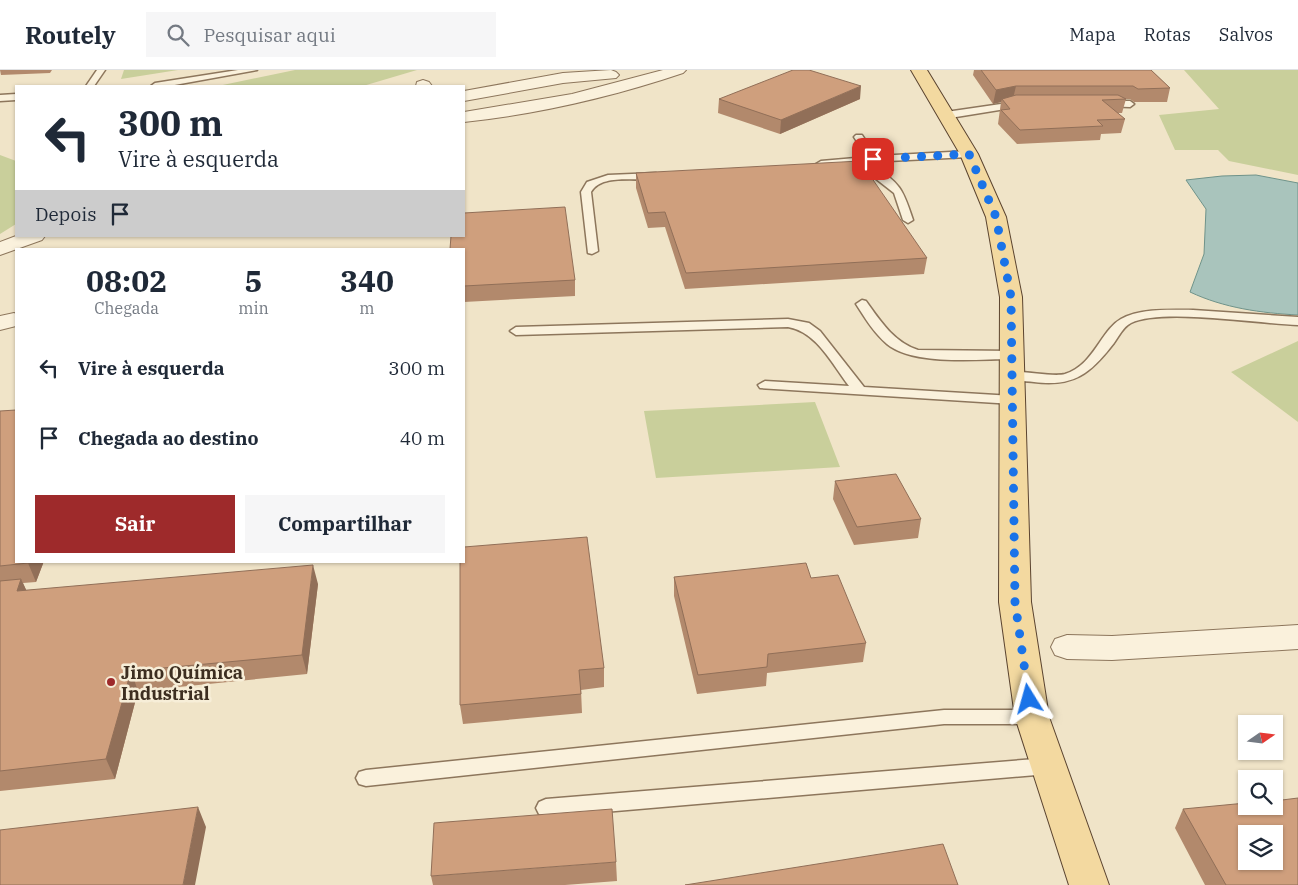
<!DOCTYPE html>
<html lang="pt">
<head>
<meta charset="utf-8">
<style>
  :root { --surface:#fff; --page:#f6f6f7; --text:#1f2937; --muted:#747a83; --line:#e0e1e3; --accent:#9e2a2b }
  body { margin:0; font-family:"IBM Plex Serif",serif; background:var(--page); color:var(--text); height:100vh; display:flex; flex-direction:column; font-size:19px; white-space:nowrap }
  * { box-sizing:border-box; margin:0 }
  p { font-size:16px; color:var(--muted) }
  .icon { flex:none; width:28px; height:28px; fill:none; stroke:currentColor; stroke-width:2; stroke-linecap:round; stroke-linejoin:round }
  .map { position:relative; flex:1; overflow:hidden }
  .sheet { position:absolute; left:15px; top:178px; width:450px; height:315px; display:flex; flex-direction:column; background:var(--surface); border-radius:0px; box-shadow:0 1px 4px #0004 }
  .sheet>* { flex:none }
  .hud { position:absolute; left:15px; top:15px; width:450px; height:152px; border-radius:0px; box-shadow:0 1px 4px #0004; background:#fff; color:var(--text); overflow:hidden }
  .needle { width:32px; rotate:76deg }
  .tools { position:absolute; left:1238px; top:645px; display:grid; gap:10px }
  .tools a { display:grid; place-items:center; width:45px; height:45px; border-radius:0px; background:var(--surface); box-shadow:0 1px 4px #0004; font-size:25px }
  .pin { position:absolute; display:grid; place-items:center; width:42px; height:42px; color:#fff; margin:-21px; border-radius:10px; box-shadow:0 2px 8px #0006 }
  .me { position:absolute; width:55px; margin:-28px; rotate:352deg; stroke-linejoin:round; filter:drop-shadow(0 0 4px #0008) }
  .turn { display:flex; align-items:center; gap:18px; height:105px; padding:0 20px; font-size:22px }
  .turn .icon { width:65px; height:65px; stroke-width:2.5 }
  .turn b { display:block; font-size:35px; line-height:42px }
  .then { display:flex; align-items:center; height:48px; padding:0 20px; background:#0003; gap:10px; font-size:19px }
  .eta { display:flex; justify-content:space-evenly; align-items:center; height:85px; text-align:center }
  .eta b { font-size:30px; font-weight:700; line-height:35px }
  .primary-button { display:flex; gap:10px; margin-top:auto; padding:10px 20px }
  .primary-button a { flex:1; height:58px; border-radius:0px; background:var(--accent); color:#fff; font-size:20px; font-weight:700; line-height:58px; text-align:center }
  .primary-button a+a { background:var(--page); color:var(--text) }
  ul { padding:0; list-style:none }
  li { display:flex; align-items:center; gap:15px; height:70px; padding:0 20px }
  li div { flex:1 }
  li b { display:block; font-size:19px }
  li em { font-style:normal }
  header { display:flex; align-items:center; gap:30px; box-sizing:border-box; height:70px; padding:0 25px; background:var(--surface); border-bottom:1px solid var(--line) }
  header strong { font-size:24px }
  nav { display:flex; gap:28px; margin-inline-start:auto; font-size:18px }
  .search { width:350px; height:45px; background:var(--page); display:flex; align-items:center; gap:12px; box-sizing:border-box; padding:0 18px; border-radius:0px; color:var(--muted); font-size:19px }
  .map>svg:first-child { display:block }
  .green { fill:#c9cf9b }
  .water { fill:#a9c4bc; stroke:#6f938a }
  .lines { fill:none; stroke-linecap:round; stroke-linejoin:round }
  .lane-casing { stroke:#8d765c; stroke-width:3 }
  .street-casing { stroke:#8d765c; stroke-width:2 }
  .primary-casing { stroke:#5b4430; stroke-width:2 }
  .lane { fill:#faf1dc; fill-rule:evenodd }
  .street { fill:#faf1dc; fill-rule:evenodd }
  .primary { fill:#f3d9a0; fill-rule:evenodd }
  .wall { fill:#b2896c }
  .shaded-wall { fill:#916f58 }
  .building { fill:#cf9f7d; stroke:#916f58; fill-rule:evenodd }
  .route { stroke:#1a73e8; stroke-width:9; stroke-dasharray:0 16.2 }
  .poi-dot { fill:#9e2a2b; stroke:#f7eed8; stroke-width:2 }
  .labels { text-anchor:middle; dominant-baseline:central; stroke-width:5; stroke-linejoin:round; paint-order:stroke }
  .near-poi-label { font-size:18px; font-weight:bold; fill:#3d2e20; stroke:#f7eed8; text-anchor:start }
</style>
</head>
<body>
<header>
<strong>Routely</strong>
<div class="search"><svg class="icon" aria-label="search" viewBox="0 0 24 24"><circle cx="10" cy="10" r="6"/><path d="M15 15l6 6"/></svg>Pesquisar aqui</div>
<nav><a>Mapa</a><a>Rotas</a><a>Salvos</a></nav>
</header>
<div class="map">
<svg width="1298" height="815" viewBox="0 0 1298 815">
  <rect width="100%" height="100%" fill="#f0e4c8"/>
  <path class="green" d="M124,0h54l-57,9z
    M295,0h122l-54,16h-145z
    M1184,0h114v105l-69,-14 -11,-11h-43l-16,-35 60,-6z
    M0,85l16,6v63l-16,10z
    M1298,271v81l-67,-50z
    M815,332l25,65 -184,11 -12,-67z"/>
  <path class="water" d="M1256,105l42,8v132c-37,-2 -74,-7 -108,-23l14,-38 2,-45 -20,-29 36,-4z"/>
  <g class="lines">
    <defs>
      <path id="lane" d="M97,0h8l-11,16h-8z
        M238,0h19l-88,16h-18l4,-3z
        M16,24v6l-16,1v-6z
        M1021,31l4,3 -1,2 -68,11 -10,1 -5,-3 5,-3z
        M1104,31h26l4,3 -4,3 -29,-1 -1,-2z
        M856,65h6l14,21 93,-5 5,3 -5,3 -101,5c31,22 33,21 45,58l-5,3 -5,-3 -9,-27 -37,-29 -36,3 -5,-3 5,-3 46,-4 -13,-20z
        M656,103l5,3 -1,2c-20,5 -57,-6 -69,14l7,59 -6,3 -4,-1 -7,-61 6,-10 21,-7z
        M862,230l4,1c15,21 28,41 52,49l94,1 7,4 -7,4c-35,0 -98,7 -125,-15 -13,-11 -22,-26 -31,-40z
        M1193,240l105,7v8c-38,-1 -136,-17 -167,-2 -8,4 -12,13 -17,20 -24,31 -40,44 -80,39 -8,-1 -23,0 -29,-7 7,-8 46,3 60,-1 29,-9 36,-44 56,-55 20,-11 50,-9 72,-9z
        M788,249l21,4 11,8 44,56 149,9 7,4 -7,4 -253,-16 -2,-3 7,-4 84,5c-17,-22 -32,-54 -61,-59l-272,8 -6,-4 6,-4z
        M944,640h88l7,2 2,5 -2,5 -7,2h-88l-578,62 -7,-2 -3,-6 3,-6 7,-2z
        M1048,688l7,2 3,6 -3,6 -7,2 -502,43 -7,-3 -3,-6 3,-6 7,-3z"/>
      <path id="street" d="M611,0l5,2 3,3 -3,3 -53,5 -99,18v-10l99,-18z
        M663,0h23l-3,3c-71,24 -145,41 -219,49v-10l108,-18z
        M423,10l6,2 3,4h-16l1,-4z
        M16,166h29l-3,4 -42,15v-13z
        M14,243l2,1v12l-16,4v-14z
        M1298,555v24l-186,11 -45,-1 -12,-4 -4,-8 4,-8 12,-4 45,1z"/>
      <path id="primary" d="M911,0h16l51,84 28,63 16,80 9,305 18,115 60,168h-40l-54,-168 -16,-115 1,-305 -14,-80 -26,-63z"/>
    </defs>
    <use href="#lane" class="lane-casing"/>
    <use href="#street" class="street-casing"/>
    <use href="#primary" class="primary-casing"/>
    <use href="#lane" class="lane"/>
    <use href="#street" class="street"/>
    <use href="#primary" class="primary"/>
  </g>
  <path class="wall" d="M0,0h52l-2,3 -49,2z
    M974,0h177l19,18 -3,14h-33l-4,-3h-5h1l-4,14h-4l7,6 -4,14 -20,1 -1,6 -83,4 -19,-20 3,-22 -8,2 -20,-29z
    M719,29h141l-80,35 -62,-21z
    M636,103l291,85 -3,16 -239,15 -20,-62 -17,1 -12,-40z
    M464,179l111,31v16l-111,6z
    M0,341l16,150h28l-8,21 -13,1 3,7 292,-6 -11,90 -169,17 -23,88 -115,12z
    M835,411l86,38 -3,19 -64,7 -21,-46z
    M460,491l144,107v19l-23,3 1,23 -119,11 -3,-19z
    M674,507l192,66 -3,19 -96,11 -1,13 -69,8 -23,-98z
    M1183,739l115,76h-93l-30,-57z
    M616,792l1,19 -52,4h-132l-2,-9z"/>
  <path class="shaded-wall" d="M861,16l-1,13 -80,35 1,-14z
    M1016,16l-3,13h-11l-1,3 -8,2 3,-14z
    M29,491h15l-8,21 -8,-19z
    M313,495l5,19 -11,90 -5,-19z
    M21,509l9,19 -13,-7z
    M131,601l7,20 -23,88 -9,-20z
    M198,737l8,20 -11,58h-12z"/>
  <path class="building" d="M793,0h16l52,16 -80,34 -62,-21z
    M981,0h170l19,18 -32,1 -5,-3h-117l-20,4z
    M1016,25h102l8,4 -24,1 23,19 -28,1 6,6 -83,4 -19,-20 9,-1 -8,-10z
    M860,91l67,97 -241,15 -21,-61 -17,1 -12,-40z
    M565,137l10,73 -111,6v-37h-14l1,-13h13v-23z
    M16,340v151h13l-1,2 -28,3v-155z
    M896,404l25,45 -64,8 -22,-46z
    M587,467l17,131 -25,2 2,24 -121,11v-144h4v-14z
    M806,493l5,15 27,-3 28,68 -98,11 -1,13 -69,8 -24,-98z
    M313,495l-11,90 -171,16 -25,88 -106,12v-190l21,-2 -4,12z
    M1298,728v87h-72l-43,-76 63,-6v3h28v-5zM1246,764h28v27h-28z
    M198,737l-15,78h-183v-55z
    M612,739l4,53 -185,14 3,-53z
    M943,774l15,41h-273z"/>
  <g class="lines">
    <path class="route" d="M873,89l96,-5 27,63 15,80 4,305 14,97"/>
  </g>
  <circle class="poi-dot" cx="111" cy="612" r="5"/>
  <g class="labels">
    <g class="near-poi-label">
      <text x="121" y="602">Jimo Química<tspan x="121" dy="21">Industrial</tspan></text>
    </g>
  </g>
</svg>
<div class="tools">
<a><svg class="needle" viewBox="-14 -14 28 28"><path d="M0-13l5 13h-10z" fill="#e53935"/><path d="M0 13l5-13h-10z" fill="#747a83"/></svg></a>
<a><svg class="icon" aria-label="search" viewBox="0 0 24 24"><circle cx="10" cy="10" r="6"/><path d="M15 15l6 6"/></svg></a>
<a><svg class="icon" aria-label="layers" viewBox="0 0 24 24"><path d="M12 4l9 5-9 5-9-5zM3 14l9 5 9-5"/></svg></a>
</div>
<div class="pin" style="left:873px;top:89px;background:#d93025"><svg class="icon" aria-label="arrive" viewBox="0 0 24 24"><path d="M6 21V4h12l-3 4 3 4H6"/></svg></div>
<svg class="me" style="left:1029px;top:629px" viewBox="-20 -20 40 40"><path d="M0-17L14 15 0 8-14 15z" fill="#1a73e8" stroke="#fff" stroke-width="4"/></svg>
<div class="hud">
<div class="turn"><svg class="icon" aria-label="left" viewBox="0 0 24 24"><path d="M17 20v-9H6M10 6l-5 5 5 5"/></svg><div><b>300 m</b>Vire à esquerda</div></div>
<div class="then">Depois<svg class="icon" aria-label="arrive" viewBox="0 0 24 24"><path d="M6 21V4h12l-3 4 3 4H6"/></svg></div>
</div>
<section class="sheet">
<div class="eta">
<div><b>08:02</b><p>Chegada</p></div>
<div><b>5</b><p>min</p></div>
<div><b>340</b><p>m</p></div>
</div>
<ul>
<li><svg class="icon" aria-label="left" viewBox="0 0 24 24"><path d="M17 20v-9H6M10 6l-5 5 5 5"/></svg><div><b>Vire à esquerda</b></div><em>300 m</em></li>
<li><svg class="icon" aria-label="arrive" viewBox="0 0 24 24"><path d="M6 21V4h12l-3 4 3 4H6"/></svg><div><b>Chegada ao destino</b></div><em>40 m</em></li>
</ul>
<div class="primary-button"><a>Sair</a><a>Compartilhar</a></div>
</section>
</div>
</body>
</html>
